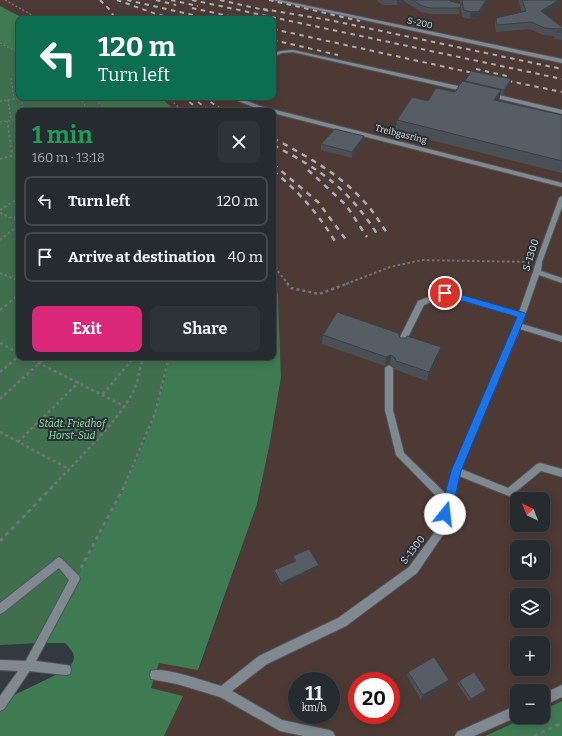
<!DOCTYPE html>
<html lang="en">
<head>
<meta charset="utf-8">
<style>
  :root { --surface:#262b2f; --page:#2e3337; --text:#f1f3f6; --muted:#a4a7aa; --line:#42474b; --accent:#db2777 }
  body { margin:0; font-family:Bitter,serif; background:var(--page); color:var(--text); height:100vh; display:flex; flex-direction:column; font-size:15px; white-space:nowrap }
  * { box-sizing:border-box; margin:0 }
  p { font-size:13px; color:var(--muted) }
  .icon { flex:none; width:22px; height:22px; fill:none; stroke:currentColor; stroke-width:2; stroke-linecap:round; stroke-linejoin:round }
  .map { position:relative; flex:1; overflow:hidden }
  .sheet { position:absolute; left:16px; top:108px; width:260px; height:252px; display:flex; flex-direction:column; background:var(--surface); border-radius:8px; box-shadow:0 2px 10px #0003,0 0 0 1px var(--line) }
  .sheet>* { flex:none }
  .top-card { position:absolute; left:16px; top:16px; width:260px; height:84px; border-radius:8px; box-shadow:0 2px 10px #0003,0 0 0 1px var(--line); background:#0b6e4f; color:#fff; overflow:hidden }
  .needle { width:26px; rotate:317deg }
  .fabs { position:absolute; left:510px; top:492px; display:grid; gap:8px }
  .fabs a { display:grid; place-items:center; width:40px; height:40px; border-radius:8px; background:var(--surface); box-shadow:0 2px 10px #0003,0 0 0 1px var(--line); font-size:20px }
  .speed { position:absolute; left:288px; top:672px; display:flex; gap:8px; font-size:20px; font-weight:700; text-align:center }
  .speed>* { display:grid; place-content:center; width:52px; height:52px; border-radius:50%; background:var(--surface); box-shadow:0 2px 10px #0003,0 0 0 1px var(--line); line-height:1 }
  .speed small { font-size:10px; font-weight:400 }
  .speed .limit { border:6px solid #d22; background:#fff; color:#111 }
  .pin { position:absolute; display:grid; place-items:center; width:34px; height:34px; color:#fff; margin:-17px; border:2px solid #fff; border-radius:50%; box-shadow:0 1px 4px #0007 }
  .me { position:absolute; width:44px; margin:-22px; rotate:16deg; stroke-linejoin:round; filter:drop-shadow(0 0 3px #0008) }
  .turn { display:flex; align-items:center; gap:14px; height:84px; padding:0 16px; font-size:18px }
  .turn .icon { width:52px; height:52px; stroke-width:2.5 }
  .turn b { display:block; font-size:28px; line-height:34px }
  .round { display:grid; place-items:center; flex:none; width:42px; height:42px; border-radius:8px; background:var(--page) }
  .headline { display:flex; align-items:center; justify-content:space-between; height:68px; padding:0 16px }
  h1 { font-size:24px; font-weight:700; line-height:30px; color:#1e9e55 }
  .action { display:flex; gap:8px; margin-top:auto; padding:8px 16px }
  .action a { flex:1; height:46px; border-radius:8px; background:var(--accent); color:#fff; font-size:16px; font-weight:700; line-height:46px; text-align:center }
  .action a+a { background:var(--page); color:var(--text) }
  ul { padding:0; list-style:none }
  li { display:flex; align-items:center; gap:12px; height:50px; margin:0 8px 6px; padding:0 8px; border:2px solid var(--line); border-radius:8px }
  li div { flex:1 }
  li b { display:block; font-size:15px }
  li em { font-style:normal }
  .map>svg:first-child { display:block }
  .industrial { fill:#4e3a35; fill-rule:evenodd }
  .green { fill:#406f4e }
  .forest { fill:#3e7b52 }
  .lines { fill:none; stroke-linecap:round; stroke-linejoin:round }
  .service-casing { stroke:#50555b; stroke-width:2 }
  .minor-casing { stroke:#50555b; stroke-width:2 }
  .path-far3 { stroke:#6f757a; stroke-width:1.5; stroke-dasharray:2 2; stroke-linecap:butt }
  .path-far2 { stroke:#6f757a; stroke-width:2; stroke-dasharray:2.5 2.5; stroke-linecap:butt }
  .path-far1 { stroke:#6f757a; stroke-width:2.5; stroke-dasharray:3 3; stroke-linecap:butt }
  .path { stroke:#6f757a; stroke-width:3; stroke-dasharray:4 4; stroke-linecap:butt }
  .service { fill:#818990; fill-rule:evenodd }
  .minor { fill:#818990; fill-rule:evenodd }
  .rail-far1 { stroke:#a9aeb2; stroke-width:2; stroke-dasharray:4.5 4.5; stroke-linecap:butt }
  .rail { stroke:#a9aeb2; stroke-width:2.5; stroke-dasharray:5.5 5.5; stroke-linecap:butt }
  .wall { fill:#4b5056 }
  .shaded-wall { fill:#3d4146 }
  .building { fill:#575d64; stroke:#3d4146 }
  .route { fill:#1a73e8; stroke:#114b97 }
  .labels { text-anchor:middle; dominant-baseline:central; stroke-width:4; stroke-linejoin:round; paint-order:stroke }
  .far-street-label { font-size:9px; fill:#dbdfe3; stroke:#292f34 }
  .street-label { font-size:10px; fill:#dbdfe3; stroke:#292f34 }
  .park-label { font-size:10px; font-style:italic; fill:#8de4a8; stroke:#292f34 }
</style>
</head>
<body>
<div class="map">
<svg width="562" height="736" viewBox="0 0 562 736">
  <rect width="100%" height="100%" fill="#32393f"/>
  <path class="industrial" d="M0,0h562v701l-19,9v-19h-26v26h10l-42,19h-321l18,-40 -31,-8 8,-26 40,8 58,-166 13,-62 11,-65 -3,-82 -5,-18v-166h-97l-16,-14h113v-78h-248l-25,-13zM517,499h26v26h-26zM517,547h26v26h-26zM517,595h26v26h-26zM517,643h26v26h-26zM297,681h34v34h-34zM357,681h34v34h-34z"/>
  <path class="green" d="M0,43l19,10v44h73l16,14h-89v246h150c-18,101 -80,197 -128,286l-41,2z"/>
  <path class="forest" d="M0,6l25,13h-6v34l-19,-10z
    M92,97h68l16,14h-68z
    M273,277l5,18 3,82 -11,65 -13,62 -59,166 -39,-7 -8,25 32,8 -19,40h-164v-27l14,-14 52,-25c12,-11 9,-17 -1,-27h-24c48,-90 110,-185 128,-286h104z
    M562,701v35h-77l42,-19h16v-7z"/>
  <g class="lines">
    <defs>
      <path id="service" d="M272,0h8l282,59v4z
        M293,50l174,38 3,2 -3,2 -174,-40 -11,1 -9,4v-4l8,-2z
        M490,93l72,17v4l-74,-18 -1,-1z
        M236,97h6v2l18,7 302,77v4l-289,-74v-2l-17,-3 -18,-7z
        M562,196v11l-20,55 -1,9 21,7v5l-23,-8 -17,49 40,12v6l-42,-13 -59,140 47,19 29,-24 3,-1 22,6v8l-21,-6 -29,24 -3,1 -50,-20 -5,27 -11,32 -26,38 -71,53 -79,38 -35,27 50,29 47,10 4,2 2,4h-31l-24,-5 -60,-34 -43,-13 -26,-5 -1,-4 1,-4c12,-5 56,11 70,15l38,-30 79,-38 71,-51 25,-34 10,-29 -48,-49 -11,-45v-42l4,-3 4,3v42l11,43 42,41 6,-23 66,-155 -73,-20 -21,9 -20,40h-6l-1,-2 21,-42 27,-10 74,21 14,-40 3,-10 23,-64z
        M59,557l3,2 17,17 1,3 -44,82 30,4 4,1 1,4 -1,4 -4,1 -38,-4 -4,-1 -1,-4 46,-86 -10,-12 -55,44 -4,2v-11l56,-44z
        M562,685v12l-19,9v-12z
        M517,705v12l-43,19h-19l2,-4z"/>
      <path id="minor" d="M0,660l28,1 4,1 1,4 -29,43 -4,2v-15l18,-25 -18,-1z"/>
    </defs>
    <use href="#service" class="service-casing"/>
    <use href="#minor" class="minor-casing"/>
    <path class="path-far3" d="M5,0l34,19
      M0,43l19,10
      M11,78l3,21
      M75,97l9,6 2,8
      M92,97l16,14
      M168,97l14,14
      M215,97l15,2
      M21,98l3,13
      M8,100l3,20
      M0,101l27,-4
      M71,111l14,-2
      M7,121l1,5
      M0,122l19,-3"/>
    <path class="path-far2" d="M8,125l4,30
      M17,154l2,7
      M0,159l19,-5
      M0,210l19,-12
      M0,213l19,8
      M14,218l5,-3
      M0,240l19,-15
      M273,257l4,13 11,14
      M0,273l19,8
      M346,284l44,-17 32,-7 106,2"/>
    <path class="path-far1" d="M287,283l4,5 28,6 30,-11
      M0,310l19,-15
      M0,343l19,10
      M27,357l97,49
      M0,372l19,-16
      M103,394l31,-37
      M0,399l46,-42
      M0,432l69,37
      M18,442l61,-60
      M55,484c24,-26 64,-63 79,-94 4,-10 6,-22 9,-33
      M125,484l30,-71 14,-56"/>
    <path class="path" d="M0,541l56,-58
      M81,568l45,-85
      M534,736l28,-13"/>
    <use href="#service" class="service"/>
    <use href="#minor" class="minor"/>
    <path class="rail-far1" d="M100,0l11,11 4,8
      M117,0l39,14 21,5
      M127,0l83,19
      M156,0l20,5
      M171,0l27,6
      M192,0l370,79
      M220,0l49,11
      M269,0l91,21
      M192,8l51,11
      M263,9l66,11 233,49
      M273,29l209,46
      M273,40l65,15
      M476,69l31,7
      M499,79l63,13
      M182,97l20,14
      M203,97l21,14
      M198,102l12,9"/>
    <path class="rail" d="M273,138c35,19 69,37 95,68 8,9 13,19 20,28
      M273,145c50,26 76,44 106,92
      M273,164l45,38 29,39
      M308,170l38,35 21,32
      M273,171c26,20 46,44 63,72"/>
  </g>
  <path class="wall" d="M377,0h70l13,4v-4h30l-13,18 -7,1 -8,-2 -2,-12 -1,9h-29l-9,-2 -17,-11 -7,4h-13l-6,-3z
    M518,0h42l-2,7 -13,7 17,13v13l-8,-1 1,-3 -12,-1 -13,-6 -34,3 -1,-7 1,-7 26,-6z
    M511,79l-1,6 -7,10h-3l-1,6 63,14v58l-167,-42 2,-11 31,-19 27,-9 10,-11z
    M363,142l-11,16 -31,-8v-6z
    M323,335l118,12 -2,9 -12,25 -33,-12v-2l-4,-3 -5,2 -63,-22z
    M293,556l26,9v3l-38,18 -7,-13v-3l21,-9 -2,-2z
    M408,672l39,13 -26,15 -14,-24z
    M459,681l26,11 -16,9 -12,-18z"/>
  <path class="shaded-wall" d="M397,0h7v1l-7,4z
    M486,0h4l-13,18 -7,1 1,-7z
    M560,0l-2,7 -19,11 2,-7z
    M511,79l-1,6 -7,10 1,-5z
    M501,90l-2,11 -7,10 2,-11z
    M364,136l-1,6 -11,16v-6z
    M441,347l-2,9 -12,25 2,-9z
    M391,355l-1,9 -5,2 1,-9z
    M319,565v3l-38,18v-3z
    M449,680l-2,5 -26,15 2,-5z
    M486,690l-1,2 -16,9 2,-2z"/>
  <path class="building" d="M413,0h34l14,4 -1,4h-29l-9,-2z
    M462,0h24l-7,11 -8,1 -7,-2z
    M522,0h37l-18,11 21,16v2l-17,-1 -14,-6 -34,3 -1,-7 30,-7z
    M562,30v2h-6z
    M471,71l40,8 -7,11 -39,-9z
    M462,81l39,9 -7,10 68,15v46l-165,-41 15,-23 16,4 8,-13 19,4z
    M335,129l29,7 -12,16 -31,-8z
    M337,312l61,21 2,5h6l1,-2 34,11 -12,25 -33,-11 -1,-3 -4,-3 -5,2 -63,-22z
    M309,549l10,16 -38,18 -7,-13 22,-9 -3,-5z
    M434,657l15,23 -26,15 -15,-23z
    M474,672l12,18 -15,9 -12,-18z"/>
  <path class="route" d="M445,290l80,23 1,2 -65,156 -10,43 -2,3 -4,1 -4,-1 -1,-3 11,-43 66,-154 -75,-22 -1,-2z"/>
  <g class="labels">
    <g class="far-street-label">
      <text transform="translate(420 23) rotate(12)">S-200</text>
      <text transform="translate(401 134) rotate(14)">Treibgasring</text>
    </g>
    <g class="street-label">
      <text transform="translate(531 255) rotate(-73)">S-1300</text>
      <text transform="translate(413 550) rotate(-52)">S-1300</text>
    </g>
    <g class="park-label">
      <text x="72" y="424">Städt. Friedhof<tspan x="72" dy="12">Horst-Süd</tspan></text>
    </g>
  </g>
</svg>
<div class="fabs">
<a><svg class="needle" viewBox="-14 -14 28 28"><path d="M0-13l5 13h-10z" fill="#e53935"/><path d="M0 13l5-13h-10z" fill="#a4a7aa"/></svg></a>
<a><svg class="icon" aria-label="sound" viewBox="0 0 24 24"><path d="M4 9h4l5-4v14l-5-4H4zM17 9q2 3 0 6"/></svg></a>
<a><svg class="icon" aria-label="layers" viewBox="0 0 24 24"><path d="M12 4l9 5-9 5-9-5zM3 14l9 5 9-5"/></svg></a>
<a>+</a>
<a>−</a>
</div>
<div class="speed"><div>11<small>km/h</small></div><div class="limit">20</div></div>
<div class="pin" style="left:445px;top:293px;background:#d93025"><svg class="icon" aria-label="arrive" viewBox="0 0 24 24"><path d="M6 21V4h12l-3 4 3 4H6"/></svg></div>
<svg class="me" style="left:445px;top:514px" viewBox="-20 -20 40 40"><circle r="19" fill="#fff"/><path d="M0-13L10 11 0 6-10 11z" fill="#1a73e8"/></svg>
<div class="top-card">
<div class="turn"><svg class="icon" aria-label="left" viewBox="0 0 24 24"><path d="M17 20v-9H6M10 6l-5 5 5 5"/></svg><div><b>120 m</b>Turn left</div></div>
</div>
<section class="sheet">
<div class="headline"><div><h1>1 min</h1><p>160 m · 13:18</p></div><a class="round"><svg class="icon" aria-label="close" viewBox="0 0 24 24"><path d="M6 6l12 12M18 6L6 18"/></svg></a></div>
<ul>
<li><svg class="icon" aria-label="left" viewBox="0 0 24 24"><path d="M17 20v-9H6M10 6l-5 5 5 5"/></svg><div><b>Turn left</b></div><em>120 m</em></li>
<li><svg class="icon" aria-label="arrive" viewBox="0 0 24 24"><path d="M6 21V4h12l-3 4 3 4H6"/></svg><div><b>Arrive at destination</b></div><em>40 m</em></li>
</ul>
<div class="action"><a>Exit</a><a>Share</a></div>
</section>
</div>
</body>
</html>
